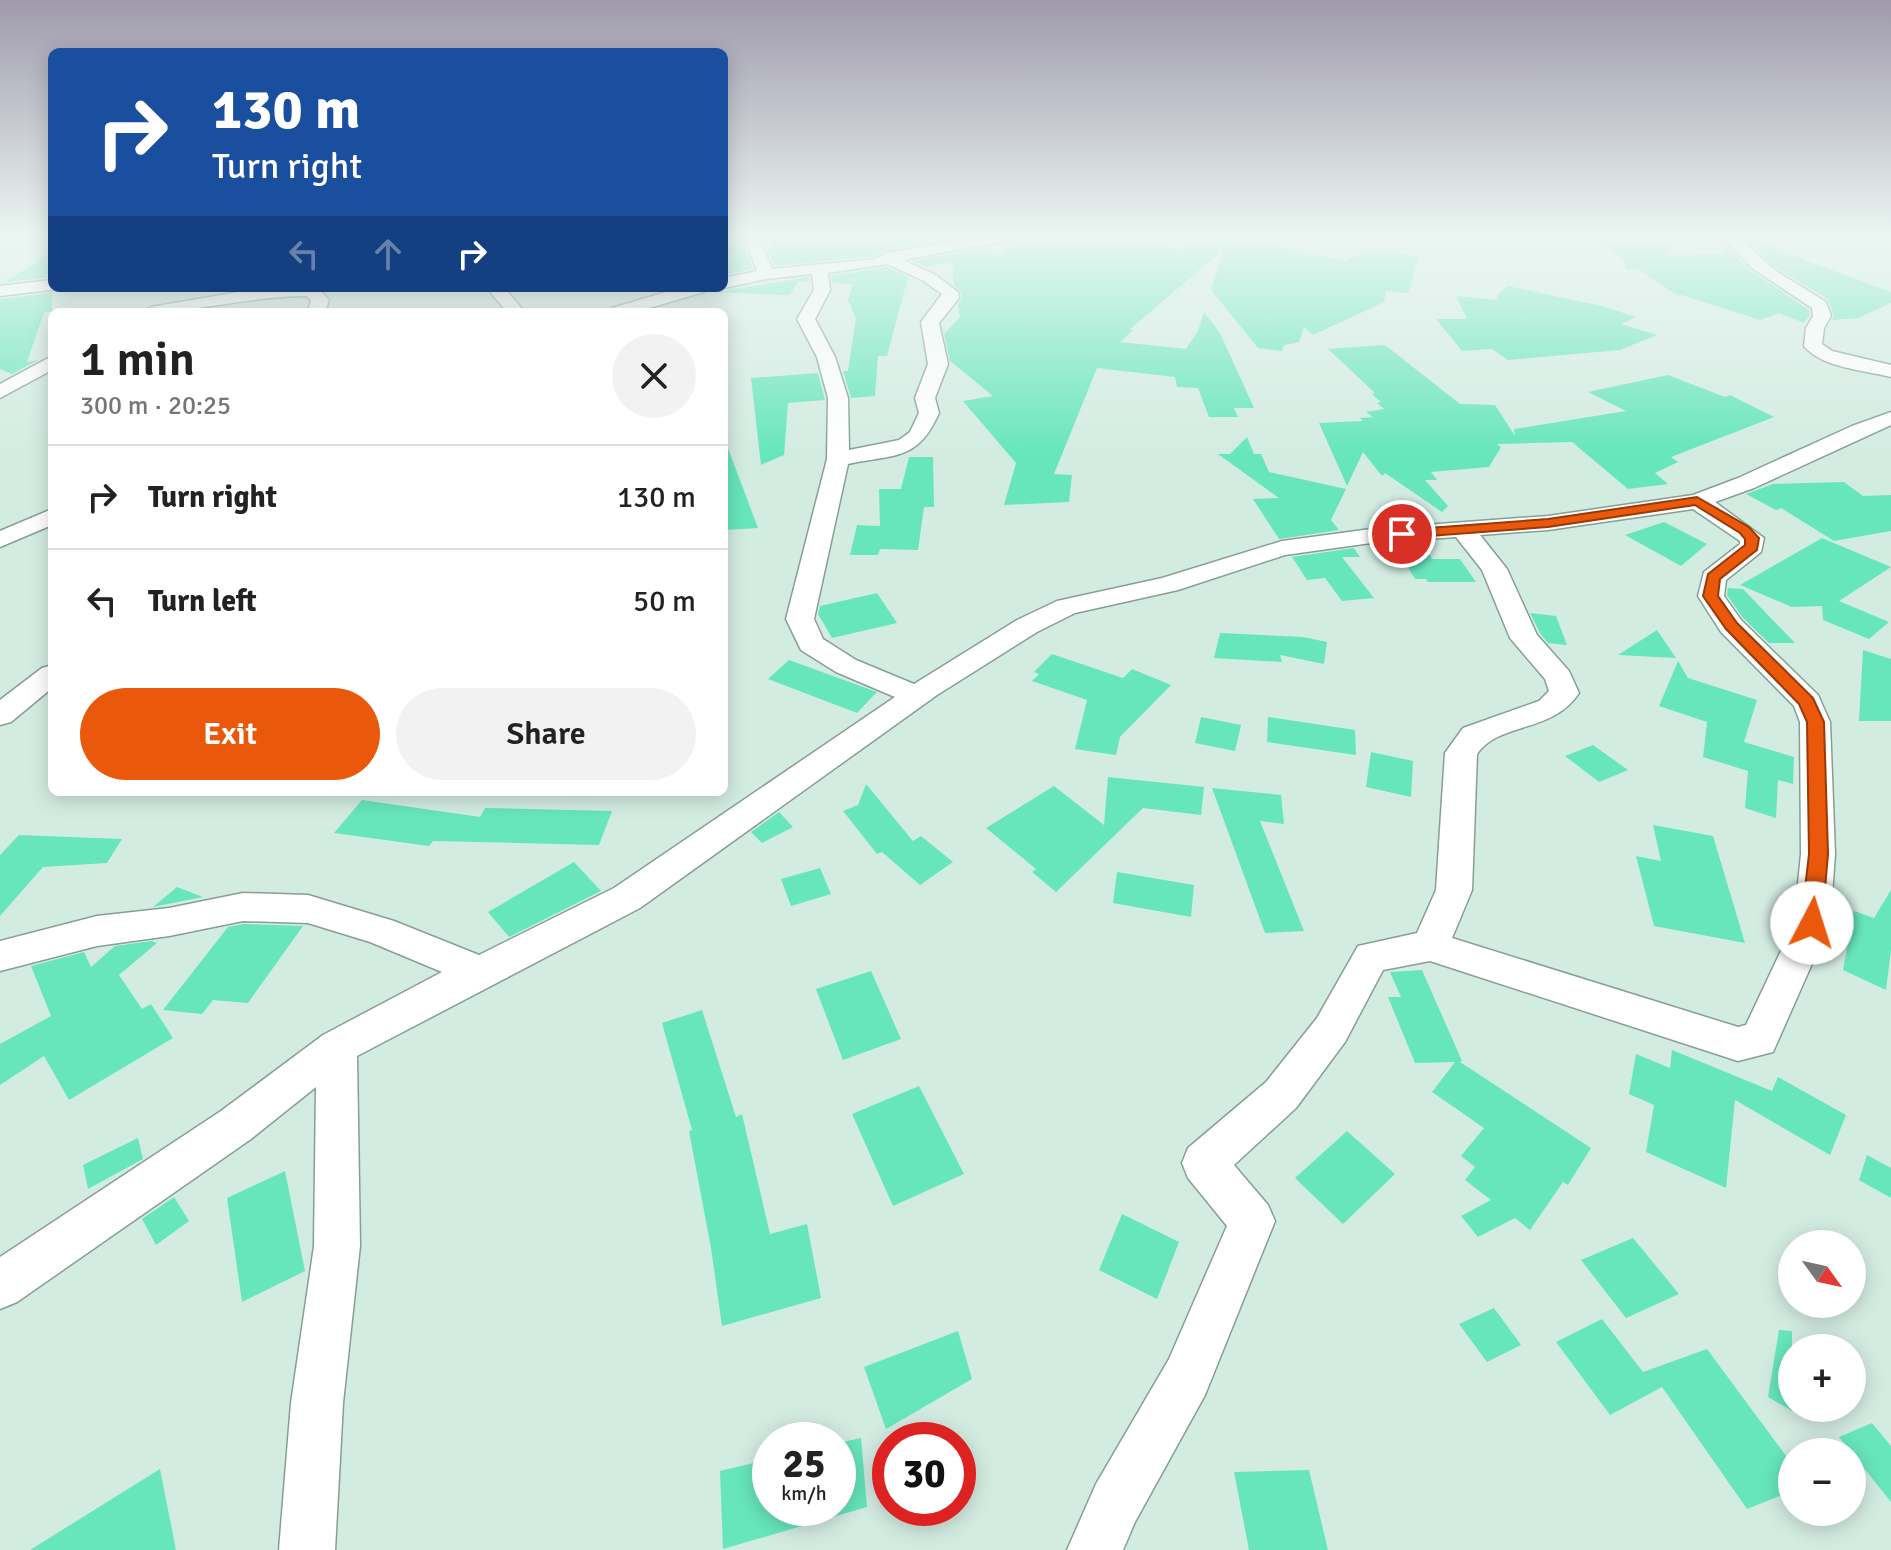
<!DOCTYPE html>
<html lang="en">
<head>
<meta charset="utf-8">
<style>
  :root { --surface:#fff; --page:#f2f2f2; --text:#222; --muted:#767676; --line:#e0e0e0; --accent:#ea580c }
  body { margin:0; font-family:Signika,sans-serif; background:var(--page); color:var(--text); height:100vh; display:flex; flex-direction:column; font-size:30px; white-space:nowrap }
  * { box-sizing:border-box; margin:0 }
  p { font-size:26px; color:var(--muted) }
  .icon { flex:none; width:44px; height:44px; fill:none; stroke:currentColor; stroke-width:2; stroke-linecap:round; stroke-linejoin:round }
  .map { position:relative; flex:1; overflow:hidden }
  .side { position:absolute; left:48px; top:308px; width:680px; height:488px; display:flex; flex-direction:column; background:var(--surface); border-radius:12px; box-shadow:0 4px 20px #0003 }
  .side>* { flex:none }
  .top-card { position:absolute; left:48px; top:48px; width:680px; height:244px; border-radius:12px; box-shadow:0 4px 20px #0003; background:#1a4fa0; color:#fff; overflow:hidden }
  .needle { width:52px; rotate:123deg }
  .controls { position:absolute; left:1778px; top:1230px; display:grid; gap:16px }
  .controls a { display:grid; place-items:center; width:88px; height:88px; border-radius:50%; background:var(--surface); box-shadow:0 4px 20px #0003; font-size:40px }
  .speed { position:absolute; left:752px; top:1422px; display:flex; gap:16px; font-size:40px; font-weight:700; text-align:center }
  .speed>* { display:grid; place-content:center; width:104px; height:104px; border-radius:50%; background:var(--surface); box-shadow:0 4px 20px #0003; line-height:1 }
  .speed small { font-size:20px; font-weight:400 }
  .speed .limit { border:12px solid #d22; background:#fff; color:#111 }
  .pin { position:absolute; display:grid; place-items:center; width:68px; height:68px; color:#fff; margin:-34px; border:4px solid #fff; border-radius:50%; box-shadow:0 2px 8px #0007 }
  .me { position:absolute; width:88px; margin:-44px; rotate:5deg; stroke-linejoin:round; filter:drop-shadow(0 0 6px #0008) }
  .turn { display:flex; align-items:center; gap:28px; height:168px; padding:0 32px; font-size:36px }
  .turn .icon { width:104px; height:104px; stroke-width:2.5 }
  .turn b { display:block; font-size:56px; line-height:68px }
  .lanes { display:flex; align-items:center; height:76px; padding:0 32px; background:#0003; justify-content:center; gap:40px; direction:ltr }
  .lanes .off { opacity:.35 }
  .round { display:grid; place-items:center; flex:none; width:84px; height:84px; border-radius:42px; background:var(--page) }
  .head { display:flex; align-items:center; justify-content:space-between; height:136px; padding:0 32px }
  h1 { font-size:48px; font-weight:600; line-height:60px }
  .cta { display:flex; gap:16px; margin-top:auto; padding:16px 32px }
  .cta a { flex:1; height:92px; border-radius:48px; background:var(--accent); color:#fff; font-size:32px; font-weight:600; line-height:92px; text-align:center }
  .cta a+a { background:var(--page); color:var(--text) }
  ul { padding:0; list-style:none }
  li { display:flex; align-items:center; gap:24px; height:104px; padding:0 32px; border-top:2px solid var(--line) }
  li div { flex:1 }
  li b { display:block; font-size:30px }
  li em { font-style:normal }
  .map>svg:first-child { display:block }
  .building { fill:#67e6bc }
  .lines { fill:none; stroke-linecap:round; stroke-linejoin:round }
  .street-casing { stroke:#879e95; stroke-width:3 }
  .street { fill:#fff; fill-rule:evenodd }
  .route { fill:#ea580c; stroke:#983908; stroke-width:2 }
</style>
</head>
<body>
<div class="map">
<svg width="1891" height="1550" viewBox="0 0 1891 1550">
  <rect width="100%" height="100%" fill="#d3ece2"/>
  <path class="building" d="M773,236h101l8,12 20,-12 30,6 -47,8 -11,6 -100,10 -6,-14z
    M1017,236h106l58,14 16,-13 38,5 7,-4 103,23 27,-13 47,9 -11,36 -22,-2 -2,11 -71,33 -9,-8 -5,15 -15,3 -2,6 -24,-3 -47,-58 12,-40 -94,80h4l-13,12 66,7 12,-18 6,-19 16,21 34,75h-20l4,9h-29l-11,-29 -21,-1 -2,-10 -78,-9 -43,106 18,1 -3,27 -65,3 12,-42 -53,-62 30,-5 -43,-35 -6,-27 16,-17 -2,-12 4,-7 -2,-8 -6,-5 -2,-23 -25,5 -14,-6 63,-11 26,4 1,-9z
    M1590,236h37l44,7 -4,12 53,-1 7,-8 23,24 59,40 1,5 -6,8 -25,-10 -19,7 -78,-25 -4,1 -38,-26 -14,-1 -3,-10z
    M1740,236h18l20,14 113,42v11l-33,15 -26,2 2,-5 -6,-16 -50,-30z
    M724,244l21,4 8,21 -29,6z
    M52,252v25l-47,5z
    M887,267l21,10 -21,79h-9l-3,40 -24,2 -8,-27h5l8,-53 -8,-18 5,-16 -21,-1 -1,-7z
    M809,277l1,5 -11,-1 -9,13 -9,1 -63,-3 2,-4 5,3z
    M1508,286l94,20 34,11 -15,7 36,11 -37,15 -112,10 -16,-11 -30,2 -26,-32h31l-11,-23 41,4 2,-7z
    M52,293v19h-8l-17,50 11,-2 -26,14 -12,-5v-70z
    M1385,345l75,59 35,1 20,31 -1,-7 112,-18 -38,-19 80,-17 57,22 5,-2 44,22 -103,40 7,5 -23,11 13,11 -40,5 -56,-47 -75,2 4,3 -12,20 -58,5 6,8h-12l23,26 -6,6 -57,-39 -3,3 -19,-24 -16,34 -28,-63 44,-2 -3,-3 13,-1 -7,-5 18,-3 -7,-6 4,-1 -9,-8 3,-1 -47,-44z
    M818,373l7,27 -37,3 -4,52 -23,10 -10,-87z
    M1247,437l7,17h7l8,18 77,17 -15,31 8,10 -60,9 -26,-40 26,-1 -61,-44h12z
    M726,443l26,69 6,16 -34,2z
    M909,457h24l1,50h-10l-6,43 -38,-1 -2,6h-28l7,-30 23,1 -1,-37h22z
    M1844,482l19,14 28,-1v36l-57,10 -53,-33 -5,2 -30,-16 27,-10z
    M1664,522l43,22 -26,22 -56,-31z
    M1822,538l69,29 -52,34 50,21 -20,17 -46,-19 -1,-14 -30,1 -52,-22z
    M1354,548l6,9h-18l32,41 -32,3 -17,-23 -18,2 -15,-23z
    M1430,555l2,4h28l16,23h-48l-2,-3h-11l-14,-23z
    M1728,588l15,1 52,54h-26l-26,-25 -16,-23z
    M877,593l20,30 -65,15 -14,-24 2,-8z
    M1530,613l26,3 11,29 -19,-2 -8,-10z
    M1657,630l19,28 -58,-3z
    M1220,633l83,4 24,5 -3,22 -44,-9 2,7 -68,-4z
    M1863,650l28,9v62h-32z
    M1052,654l71,24 9,-9 39,16 -51,52 -4,18 -41,-6 12,-49 -55,-19 7,-7 -5,-2z
    M789,660l88,32 -20,21 -89,-34z
    M1678,661l10,17 69,22 -13,42 50,15 -1,27 -15,-4 -2,38 -31,-10 3,-37 -45,-14 4,-35 -48,-16z
    M1201,717l40,8 -6,26 -40,-8z
    M1268,717l87,13 1,25 -89,-13z
    M1593,745l35,25 -29,12 -34,-26z
    M1371,752l42,9 -2,36 -45,-10z
    M1108,777l96,10 -3,28 -58,-7 -87,84 -24,-20 4,-3 -50,-41 68,-42 50,39z
    M866,784l47,57 8,-5 32,26 -33,23 -38,-33 -5,2 -34,-43 15,-6z
    M1212,788l69,7 3,29 -24,-3 44,110 -39,2z
    M362,800l118,17 5,-9 127,3 -13,34 -166,-4 -4,5 -95,-13z
    M779,812l14,15 -31,16 -11,-11z
    M1653,825l60,11 32,107 -91,-17 -18,-70 25,5z
    M19,835l103,4 -15,24 -64,4 -43,49v-61z
    M574,862l27,29 -92,46 -21,-25z
    M820,868l11,26 -40,12 -10,-27z
    M1117,872l77,13 -3,32 -78,-14z
    M177,887l26,10 -50,10z
    M1891,890v60l-5,40 -43,-20 11,-59 20,7z
    M243,924l60,2 -55,77 -35,-3 -11,14 -39,-4 65,-83z
    M152,941l5,2 -38,32 23,34 9,-5 22,34 -104,62 -25,-44 -44,29v-41l51,-28 -20,-50 53,-14 7,15 24,-21z
    M1422,970l40,91 -2,1 131,86 -23,37 -5,-3 -33,48 -15,-12 -37,19 -17,-21 30,-16 -26,-20 10,-13 -14,-11 23,-28 -52,-36 23,-30 -40,1 -27,-66h13l-11,-25z
    M871,971l30,68 -58,21 -27,-71z
    M702,1010l34,107 6,-3 28,120 37,-10 14,74 -99,28 -11,-78 -22,-117 3,-1 -30,-107z
    M1672,1050l100,41 6,-14 68,38 -16,40 -95,-55 -9,88 -80,-36 8,-47 -25,-11 7,-40 34,14z
    M919,1086l45,88 -71,32 -41,-92z
    M1347,1131l48,43 -52,50 -48,-46z
    M138,1138l5,21 -55,30 -5,-24z
    M1867,1155l24,13v30l-32,-18z
    M285,1171l20,100 -63,31 -15,-104z
    M174,1197l15,24 -33,24 -14,-26z
    M1122,1214l57,28 -22,57 -58,-29z
    M1633,1238l46,56 -53,24 -45,-58z
    M1494,1308l27,37 -34,17 -28,-38z
    M1602,1319l41,53 64,-23 85,115v27l-45,18 -85,-122 -52,28 -54,-73z
    M1779,1330l13,1v80l-24,-14z
    M958,1331l14,48 -86,50 -22,-62z
    M1872,1423l19,23v56l-52,-65z
    M861,1438l6,69 -144,42 -3,-78 50,-12v49h68v-65z
    M160,1469l16,81h-146z
    M1309,1470l19,80h-79l-15,-78z"/>
  <g class="lines">
    <defs>
      <path id="street" d="M744,236h14l14,33 103,-10 11,-6 97,-17h31l-8,5 -103,19 31,14 24,18 1,6 -20,25 9,41 -13,34 4,15c-21,48 -44,41 -91,51l-34,155 9,20 33,21 58,24 103,-64 40,-19 105,-23 120,-37 89,-12 177,-13 145,-21 45,-17 114,-52 39,-14v13l-137,63 -39,14 49,36 -3,14 -35,28 -2,16 17,24 77,75 12,27 5,132 -5,69 -57,129 -35,9 -308,-100 -47,9 -38,72 -49,66 -62,57 34,40 7,16 -70,174 -70,127 -12,28h-56l29,-66 73,-125 58,-133 -39,-48 -6,-15 6,-15 78,-66 51,-64 41,-72 59,-13 19,-43 9,-137 18,-25 76,-27 10,-10 -4,-12 -35,-41 -28,-68 -26,-33 -85,6 -86,12 -107,35 -103,23 -38,19 -100,63 -297,213 -283,148 3,190 -17,157 -8,147h-56l12,-147 23,-157 2,-159 -65,52 -234,163 -17,7v-52l221,-146 102,-76 119,-63 -72,-30 -62,-19 -65,-2 -74,15 -72,10 -97,25v-30l97,-25 72,-8 74,-15 65,2 86,26 85,34 135,-67 281,-191 -59,-25 -35,-22 -15,-31 41,-160 1,-61 -11,-41 -20,-38 17,-29 -2,-16 -46,5 -42,9v-10l33,-7zM887,264l35,16 20,14 -21,28 7,42 -13,34 4,15 -9,19 -11,8 -50,10 -1,-52 -13,-41 -20,-38 15,-29 -2,-17zM1693,509l47,32v3l-36,28 -6,24 23,36 73,74 6,16 1,132 -7,69 -48,102 -8,2 -286,-89 20,-48 5,-136c23,-33 75,-20 102,-61l-10,-22 -32,-36 -30,-66 -27,-34 68,-5z
        M1721,236h15l40,35 50,31 5,14 -7,12 -2,16 10,7 59,14v12c-27,-7 -69,-9 -87,-31l2,-18 7,-12 -1,-8 -60,-40z
        M52,280v8l6,1 -58,7v-10z
        M262,288h56l11,12 -4,12h-18l4,-11 -4,-5c-55,0 -109,16 -165,16l9,-5z
        M487,288h17l21,24h-18z
        M680,288h26l-2,4 -68,20h-27l3,-4z
        M52,356v14l-52,28v-14z
        M52,509v16l-52,22v-16z
        M52,665v23l-41,34 -11,3v-25l42,-32z"/>
    </defs>
    <use href="#street" class="street-casing"/>
    <use href="#street" class="street"/>
  </g>
  <linearGradient id="sky" x2="0" y2="1"><stop stop-color="#9f9aac"/><stop offset="0.52" stop-color="#ebf6f2"/><stop offset="1" stop-color="#ebf6f2" stop-opacity="0"/></linearGradient>
  <rect width="1891" height="453" fill="url(#sky)"/>
  <path class="route" d="M1697,497l52,30 10,11 -2,12 -37,29 -2,17 19,27 76,75 11,24 4,132 -6,69 -3,6h-15l-3,-6 8,-69 -2,-132 -8,-18 -73,-75 -23,-33 5,-22 37,-29v-6l-5,-6 -45,-28 -147,22 -146,11 -7,-4 7,-4 146,-11z"/>
</svg>
<div class="controls">
<a><svg class="needle" viewBox="-14 -14 28 28"><path d="M0-13l5 13h-10z" fill="#e53935"/><path d="M0 13l5-13h-10z" fill="#767676"/></svg></a>
<a>+</a>
<a>−</a>
</div>
<div class="speed"><div>25<small>km/h</small></div><div class="limit">30</div></div>
<div class="pin" style="left:1402px;top:534px;background:#d93025"><svg class="icon" aria-label="arrive" viewBox="0 0 24 24"><path d="M6 21V4h12l-3 4 3 4H6"/></svg></div>
<svg class="me" style="left:1812px;top:923px" viewBox="-20 -20 40 40"><circle r="19" fill="#fff"/><path d="M0-13L10 11 0 6-10 11z" fill="#ea580c"/></svg>
<div class="top-card">
<div class="turn"><svg class="icon" aria-label="right" viewBox="0 0 24 24"><path d="M7 20v-9h11M14 6l5 5-5 5"/></svg><div><b>130 m</b>Turn right</div></div>
<div class="lanes"><svg class="icon off" aria-label="left" viewBox="0 0 24 24"><path d="M17 20v-9H6M10 6l-5 5 5 5"/></svg><svg class="icon off" aria-label="ahead" viewBox="0 0 24 24"><path d="M12 20V5M6 11l6-6 6 6"/></svg><svg class="icon" aria-label="right" viewBox="0 0 24 24"><path d="M7 20v-9h11M14 6l5 5-5 5"/></svg></div>
</div>
<section class="side">
<div class="head"><div><h1>1 min</h1><p>300 m · 20:25</p></div><a class="round"><svg class="icon" aria-label="close" viewBox="0 0 24 24"><path d="M6 6l12 12M18 6L6 18"/></svg></a></div>
<ul>
<li><svg class="icon" aria-label="right" viewBox="0 0 24 24"><path d="M7 20v-9h11M14 6l5 5-5 5"/></svg><div><b>Turn right</b></div><em>130 m</em></li>
<li><svg class="icon" aria-label="left" viewBox="0 0 24 24"><path d="M17 20v-9H6M10 6l-5 5 5 5"/></svg><div><b>Turn left</b></div><em>50 m</em></li>
</ul>
<div class="cta"><a>Exit</a><a>Share</a></div>
</section>
</div>
</body>
</html>
